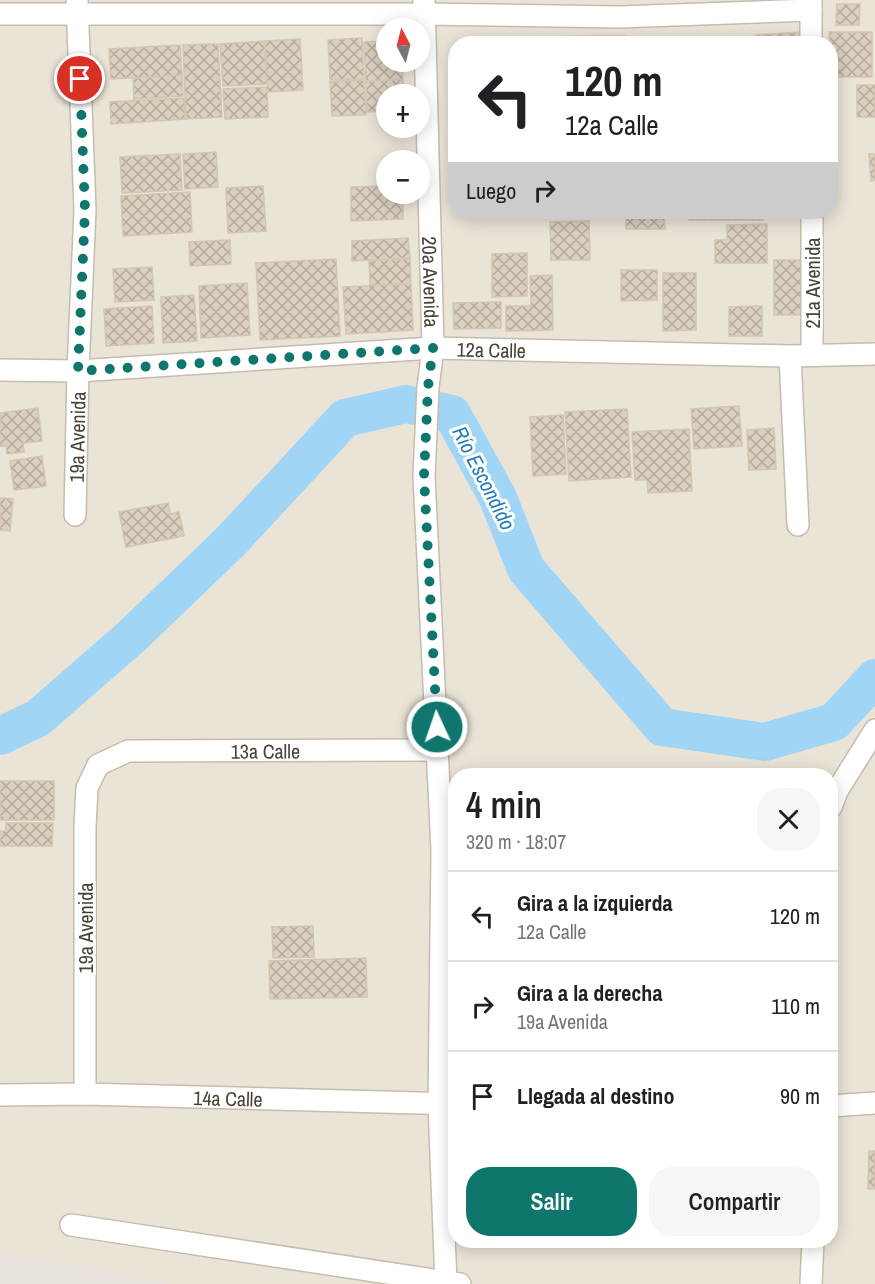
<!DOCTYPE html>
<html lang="es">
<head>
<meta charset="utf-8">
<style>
  :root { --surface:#fff; --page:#f6f6f6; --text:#202124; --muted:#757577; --line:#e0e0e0; --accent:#0f766e }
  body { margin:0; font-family:"Archivo Narrow",sans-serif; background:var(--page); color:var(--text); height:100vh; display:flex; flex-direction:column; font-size:22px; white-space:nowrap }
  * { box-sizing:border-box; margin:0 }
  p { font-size:20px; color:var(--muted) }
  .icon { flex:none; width:33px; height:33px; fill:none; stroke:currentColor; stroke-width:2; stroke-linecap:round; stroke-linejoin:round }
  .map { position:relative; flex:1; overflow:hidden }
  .panel { position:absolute; left:448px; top:768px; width:390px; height:480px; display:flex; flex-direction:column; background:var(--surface); border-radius:24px; box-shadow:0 3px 15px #0003 }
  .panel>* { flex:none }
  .guide { position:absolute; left:448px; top:36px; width:390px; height:183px; border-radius:24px; box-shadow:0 3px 15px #0003; background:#fff; color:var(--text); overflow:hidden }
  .needle { width:39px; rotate:353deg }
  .tools { position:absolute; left:376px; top:18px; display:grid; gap:12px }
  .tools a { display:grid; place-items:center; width:54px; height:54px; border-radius:50%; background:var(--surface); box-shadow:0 3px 15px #0003; font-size:30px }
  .pin { position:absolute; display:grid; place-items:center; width:51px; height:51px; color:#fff; margin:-26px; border:3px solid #fff; border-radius:50%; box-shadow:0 2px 6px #0007 }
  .me { position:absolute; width:66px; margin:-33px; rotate:357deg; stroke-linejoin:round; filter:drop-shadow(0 0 4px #0008) }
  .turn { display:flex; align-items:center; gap:21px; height:126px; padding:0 18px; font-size:27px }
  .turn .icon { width:78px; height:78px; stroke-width:2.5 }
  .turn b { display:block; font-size:42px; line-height:51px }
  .then { display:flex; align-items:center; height:57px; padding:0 18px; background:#0003; gap:12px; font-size:22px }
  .round { display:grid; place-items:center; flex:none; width:63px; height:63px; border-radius:24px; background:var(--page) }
  .head { display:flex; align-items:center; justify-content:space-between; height:102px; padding:0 18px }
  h1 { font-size:36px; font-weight:600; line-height:45px }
  .button { display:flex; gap:12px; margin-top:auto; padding:12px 18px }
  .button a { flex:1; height:69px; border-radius:24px; background:var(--accent); color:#fff; font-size:24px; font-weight:600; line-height:69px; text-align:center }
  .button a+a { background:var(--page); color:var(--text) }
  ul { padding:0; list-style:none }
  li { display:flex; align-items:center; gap:18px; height:90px; padding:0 18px; border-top:2px solid var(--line) }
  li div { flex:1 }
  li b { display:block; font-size:22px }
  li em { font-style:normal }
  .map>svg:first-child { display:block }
  .residential { fill:#eae4d7; fill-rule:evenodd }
  .industrial { fill:#e8e3dd }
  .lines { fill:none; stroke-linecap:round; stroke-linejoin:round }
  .river { stroke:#a1d5f6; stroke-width:38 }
  .building { fill:url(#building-cross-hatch); stroke:#d4c5b0; stroke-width:1.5 }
  .minor-casing { stroke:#c5bcad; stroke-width:24 }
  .minor { stroke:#fff; stroke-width:21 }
  .route { stroke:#0f766e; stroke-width:10; stroke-dasharray:0 18 }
  .labels { text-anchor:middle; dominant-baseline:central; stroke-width:6; stroke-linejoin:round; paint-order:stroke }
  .street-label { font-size:20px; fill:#4a4236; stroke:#fff }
  .water-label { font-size:21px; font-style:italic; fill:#257bb7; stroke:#fff }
</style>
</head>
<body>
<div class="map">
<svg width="875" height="1284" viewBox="0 0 875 1284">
  <defs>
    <pattern id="building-cross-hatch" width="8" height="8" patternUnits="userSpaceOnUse" patternTransform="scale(1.5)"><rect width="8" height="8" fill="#dbd0c0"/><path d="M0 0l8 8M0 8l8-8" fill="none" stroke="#b4aa9d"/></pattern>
  </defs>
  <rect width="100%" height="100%" fill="#f6f2e9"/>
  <path class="residential" d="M0,0h875v1284h-875zM387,28h33v34h-33zM456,44h375v168h-375zM387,94h33v34h-33zM387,160h33v34h-33zM456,776h375v464h-375z"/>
  <path class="industrial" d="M0,1251l171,33h-171z"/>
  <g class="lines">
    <path class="river" d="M0,736l38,-18 93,-81 99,-95 115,-124 61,-14 46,10 46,84 28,71 136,158 103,15 69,-20 41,-44"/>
  </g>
  <path class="building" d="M837,4h23l-1,21h-23z
    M802,32l1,12h-47v-9z
    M829,32h43v45h-41z
    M592,36v8h-39v-7z
    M593,36h33v8h-33z
    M362,38l2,41 -34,1 -2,-40z
    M551,38v6h-32v-5z
    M629,38h43v6h-43z
    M300,39l3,51 -35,2 -3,-51z
    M517,39v5h-45v-4z
    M264,41l3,43 -44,2 -3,-42z
    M387,41v21h15l1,17 -37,2 -2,-39z
    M218,44l4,73 -36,2 -3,-74z
    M180,45l2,30 -71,4 -2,-30z
    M182,75l1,21 -49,3 -1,-21z
    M403,79l1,15h-17v17l-20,1 -1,-30z
    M364,80l2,35 -34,1 -2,-34z
    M857,85h18v32h-18z
    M267,87l1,30 -43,2 -2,-30z
    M184,98l1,21 -74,5 -1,-22z
    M216,152l2,35 -33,2 -2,-35z
    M180,154l2,36 -60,3 -2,-36z
    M869,154h6v26l-4,1z
    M263,186l3,45 -38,2 -2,-45z
    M387,186v8h16v25l-52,2v-34z
    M190,192l2,40 -69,4 -2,-40z
    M481,212h51v3l-51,1z
    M597,212h67l1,17h-39v-17z
    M689,212h74v8h-74z
    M589,221l1,39h-39l-1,-38z
    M767,224v39h-52v-23h12v-15z
    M408,238l2,20 -58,3v-20z
    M230,240l1,24 -41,2 -1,-24z
    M527,253v43l-35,1v-43z
    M336,259l4,77 -80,4 -4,-77z
    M410,259l1,24 -41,2 -1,-24z
    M774,260h30v55h-30z
    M152,267l2,33 -39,2 -2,-33z
    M621,270h36v30l-36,1z
    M663,273h33v57l-33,1z
    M552,275l1,55 -47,1v-25h25l-1,-30z
    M247,283l3,52 -49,3 -2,-52z
    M411,284l2,46 -67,4 -3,-47z
    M194,295l3,46 -34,2 -2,-46z
    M501,302v26l-47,1 -1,-26z
    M152,306l2,37 -48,3 -2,-37z
    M762,306v30h-33v-29z
    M739,406l3,40 -48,3 -3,-40z
    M38,408l4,33 -19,2 1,9 -17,2 -1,-8h-6v-33z
    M627,409l4,68 -62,4 -4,-69z
    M563,415l3,59 -33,2 -3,-59z
    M774,428l2,41 -27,1 -2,-40z
    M689,429l3,62 -44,2 -1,-13h-12l-3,-48z
    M42,456l4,30 -32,4 -4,-29z
    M0,498l13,1 -3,32 -10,-1z
    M168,503l2,11 9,-2 5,24 -58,11 -7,-35z
    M0,781h54v39h-54z
    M6,823h47l-1,23h-52v-15h6z
    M313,926l1,31 -41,1 -1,-31z
    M366,958l1,39 -97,2 -1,-38z
    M869,1151h6v38h-7z"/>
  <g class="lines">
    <defs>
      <g id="minor">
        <path id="s1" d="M424,0l9,348 -5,39 -4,89 18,374 -3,254 7,180"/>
        <path d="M811,0v44"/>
        <path d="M0,14h424l195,3 192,-7"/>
        <path d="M812,212v143"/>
        <path d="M790,356l8,169"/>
        <path id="s2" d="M0,370l78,1 355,-23 357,8 85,-2"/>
        <path id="s3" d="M75,515l3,-144 7,-161 -8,-209"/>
        <path d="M831,807l6,-16 38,-61"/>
        <path id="s4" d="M85,1094v-268l2,-38 11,-23 30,-14 310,-1"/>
        <path id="s5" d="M0,1095l85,-1 371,10"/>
        <path d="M831,1106l44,-3"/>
        <path d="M71,1225l389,59"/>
        <path d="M811,1284l2,-44"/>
      </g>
    </defs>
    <use href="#minor" class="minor-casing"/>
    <use href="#minor" class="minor"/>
  </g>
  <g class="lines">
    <path class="route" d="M80,79l5,131 -7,161 355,-23 -5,39 -4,89 13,251"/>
  </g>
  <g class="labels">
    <g class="street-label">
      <text stroke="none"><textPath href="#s1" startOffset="282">20a Avenida</textPath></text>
      <text transform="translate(812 283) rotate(-90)">21a Avenida</text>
      <text stroke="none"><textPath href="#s2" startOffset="492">12a Calle</textPath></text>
      <text stroke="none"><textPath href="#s3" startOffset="78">19a Avenida</textPath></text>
      <text stroke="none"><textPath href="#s4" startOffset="502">13a Calle</textPath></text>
      <text transform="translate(85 928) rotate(-90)">19a Avenida</text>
      <text stroke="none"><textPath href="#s5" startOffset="228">14a Calle</textPath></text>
    </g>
    <g class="water-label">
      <text transform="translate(484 478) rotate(63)">Río Escondido</text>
    </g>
  </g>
</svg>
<div class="tools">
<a><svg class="needle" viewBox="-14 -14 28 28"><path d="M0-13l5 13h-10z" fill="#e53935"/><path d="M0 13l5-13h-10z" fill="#757577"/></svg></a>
<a>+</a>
<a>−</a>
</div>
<div class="pin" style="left:80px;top:79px;background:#d93025"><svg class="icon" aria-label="arrive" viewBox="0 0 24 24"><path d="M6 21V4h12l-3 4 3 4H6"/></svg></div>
<svg class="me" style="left:437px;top:727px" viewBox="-20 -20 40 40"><circle r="17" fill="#0f766e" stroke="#fff" stroke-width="3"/><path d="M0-11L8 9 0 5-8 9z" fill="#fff"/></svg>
<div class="guide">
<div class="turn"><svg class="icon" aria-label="left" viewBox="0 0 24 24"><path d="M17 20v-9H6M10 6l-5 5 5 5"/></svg><div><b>120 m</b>12a Calle</div></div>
<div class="then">Luego<svg class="icon" aria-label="right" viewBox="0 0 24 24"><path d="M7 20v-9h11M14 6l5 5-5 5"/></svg></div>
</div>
<section class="panel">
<div class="head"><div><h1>4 min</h1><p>320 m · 18:07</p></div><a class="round"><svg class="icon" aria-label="close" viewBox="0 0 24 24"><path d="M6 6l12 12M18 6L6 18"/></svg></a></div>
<ul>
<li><svg class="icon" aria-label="left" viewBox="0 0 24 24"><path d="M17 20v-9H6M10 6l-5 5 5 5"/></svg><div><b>Gira a la izquierda</b><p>12a Calle</p></div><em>120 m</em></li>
<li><svg class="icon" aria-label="right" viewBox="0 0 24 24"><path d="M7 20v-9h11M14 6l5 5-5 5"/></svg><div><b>Gira a la derecha</b><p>19a Avenida</p></div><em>110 m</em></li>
<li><svg class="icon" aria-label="arrive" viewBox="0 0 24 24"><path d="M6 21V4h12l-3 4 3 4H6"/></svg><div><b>Llegada al destino</b></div><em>90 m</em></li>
</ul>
<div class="button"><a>Salir</a><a>Compartir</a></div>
</section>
</div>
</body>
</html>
